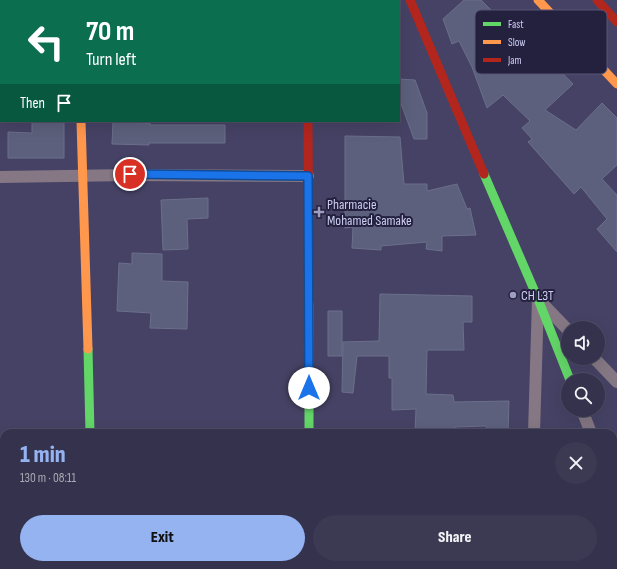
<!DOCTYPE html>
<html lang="en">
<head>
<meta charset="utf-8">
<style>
  :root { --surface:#34324c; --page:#3c3a53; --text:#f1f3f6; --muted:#a9aab5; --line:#4e4d64; --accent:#95b2f1 }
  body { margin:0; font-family:"Sofia Sans Condensed",sans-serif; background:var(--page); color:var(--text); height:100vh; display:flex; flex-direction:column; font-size:15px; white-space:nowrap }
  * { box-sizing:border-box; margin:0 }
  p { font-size:13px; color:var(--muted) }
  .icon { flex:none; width:22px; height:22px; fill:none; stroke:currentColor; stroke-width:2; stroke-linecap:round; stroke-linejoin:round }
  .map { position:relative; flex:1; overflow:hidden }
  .details { position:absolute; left:0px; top:429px; width:617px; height:140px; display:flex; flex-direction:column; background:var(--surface); border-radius:12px 12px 0 0; box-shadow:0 4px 16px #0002,0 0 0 1px var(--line) }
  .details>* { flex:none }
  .guide { position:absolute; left:0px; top:0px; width:400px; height:122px; box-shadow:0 4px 16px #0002,0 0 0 1px var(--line); background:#0b6e4f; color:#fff; overflow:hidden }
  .controls { position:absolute; left:561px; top:321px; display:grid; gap:8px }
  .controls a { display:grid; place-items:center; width:44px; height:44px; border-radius:50%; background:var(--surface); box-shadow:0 4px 16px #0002,0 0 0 1px var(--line); font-size:20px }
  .pin { position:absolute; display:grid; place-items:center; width:34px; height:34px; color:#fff; margin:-17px; border:2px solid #fff; border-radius:50%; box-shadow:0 1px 4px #0007 }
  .me { position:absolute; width:44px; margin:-22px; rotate:0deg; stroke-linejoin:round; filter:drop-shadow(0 0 3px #0008) }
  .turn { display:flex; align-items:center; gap:14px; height:84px; padding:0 20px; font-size:18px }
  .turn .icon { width:52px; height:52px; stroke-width:2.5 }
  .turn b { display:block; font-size:28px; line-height:34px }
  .then { display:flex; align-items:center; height:38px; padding:0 20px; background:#0003; gap:8px; font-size:15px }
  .round { display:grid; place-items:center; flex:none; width:42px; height:42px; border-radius:21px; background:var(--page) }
  .summary { display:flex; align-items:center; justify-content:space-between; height:68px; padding:0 20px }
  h1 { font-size:24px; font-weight:800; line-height:30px; color:var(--accent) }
  .primary-button { display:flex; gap:8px; margin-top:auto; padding:8px 20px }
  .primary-button a { flex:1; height:46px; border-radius:24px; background:var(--accent); color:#111; font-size:16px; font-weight:800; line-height:46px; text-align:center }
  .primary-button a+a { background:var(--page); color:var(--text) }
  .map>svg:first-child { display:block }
  .building { fill:#5d607c; stroke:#6b6f8b }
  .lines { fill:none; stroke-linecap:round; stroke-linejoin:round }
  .street { stroke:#857884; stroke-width:12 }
  .fast { stroke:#63d668; stroke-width:9 }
  .slow { stroke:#ff974d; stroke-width:9 }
  .jam { stroke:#b3261e; stroke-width:9 }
  .route-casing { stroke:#114b97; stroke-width:10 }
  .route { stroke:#1a73e8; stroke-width:7 }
  .poi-dot { fill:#9e9dc2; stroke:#24213e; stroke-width:1.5 }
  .labels { text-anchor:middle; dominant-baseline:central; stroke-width:4; stroke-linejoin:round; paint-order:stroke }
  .poi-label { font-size:14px; fill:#cecef4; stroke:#24213e; text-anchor:start }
  .key { fill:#24213e; stroke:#575575; stroke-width:1 }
  .key-label { font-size:11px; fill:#cecef4 }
</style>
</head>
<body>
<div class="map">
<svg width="617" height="569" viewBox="0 0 617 569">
  <rect width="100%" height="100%" fill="#464265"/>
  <path class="building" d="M464,0h17l23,23 8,-8 32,36 -2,1 31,32 -28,26 31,20 26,-27 15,15v47l-15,14 15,16v57l-20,-23 10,-10 -26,-32 -7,7 -46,-52 4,-3 -10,-11 8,-7 -27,-26 -16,13 -15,-41 -13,-26 -7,3 -9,-25z
    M399,79l16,1 12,33v26h-13l-15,-41z
    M32,121h32v37h-56v-26l24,1z
    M113,122l37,1v2h75v18h-76v2l-37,-1z
    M345,136l55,1 4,47h23v7l30,-7 10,25 3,-1 6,27 -34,1v15l-16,-2 1,-7 -46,4v4l-29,-2 1,-21 -8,1z
    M208,198v20l-21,1 1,30 -25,1 -2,-50z
    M132,253l30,1v27l26,1 -1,47 -37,-1 1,-15 -34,-2 2,-48 13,1z
    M380,294l92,2v26h-9l1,28h-37l-1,44 27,1 1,7 55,-1 -1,32h-21l-1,-7 -31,1v6h-40l1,-24 -24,1v-32h-3v-22h-32l-4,37 -11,-1 1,-50 36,-1z
    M328,311h14v45h-14z"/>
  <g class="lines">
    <path class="street" d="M80,0v1
      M0,177l130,-2 178,1
      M538,299l30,31
      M594,358l23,24
      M582,410l9,23
      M534,433l4,-134
      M613,488l4,10
      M0,503h4
      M93,565v4
      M530,569v-4"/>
    <path class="fast" d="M308,0v1
      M484,174l54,125 32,81
      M309,303v130
      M88,349l2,84"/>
    <path class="slow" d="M538,0l79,84
      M81,121l7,228
      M309,565v4"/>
    <path class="jam" d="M410,0l74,174
      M597,0l20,22
      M308,121l1,182"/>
  </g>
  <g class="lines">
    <defs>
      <path id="route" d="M130,174l178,2 1,212"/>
    </defs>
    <use href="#route" class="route-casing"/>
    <use href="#route" class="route"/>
  </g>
  <g class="poi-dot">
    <path d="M317 206h4v4h4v4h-4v4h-4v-4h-4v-4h4z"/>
    <circle cx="513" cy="295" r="4"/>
  </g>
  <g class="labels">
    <g class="poi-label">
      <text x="327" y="204">Pharmacie<tspan x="327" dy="16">Mohamed Samake</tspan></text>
      <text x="521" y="295">CH L3T</text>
    </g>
  </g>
  <rect x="475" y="10" width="132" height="64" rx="6" class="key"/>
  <rect x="483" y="22" width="18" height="4" fill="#63d668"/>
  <rect x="483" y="40" width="18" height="4" fill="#ff974d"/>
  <rect x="483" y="58" width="18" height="4" fill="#b3261e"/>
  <g class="key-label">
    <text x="508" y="28">Fast</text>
    <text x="508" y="46">Slow</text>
    <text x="508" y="64">Jam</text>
  </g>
</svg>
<div class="controls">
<a><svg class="icon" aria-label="sound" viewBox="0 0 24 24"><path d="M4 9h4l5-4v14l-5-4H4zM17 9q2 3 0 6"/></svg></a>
<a><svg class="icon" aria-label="search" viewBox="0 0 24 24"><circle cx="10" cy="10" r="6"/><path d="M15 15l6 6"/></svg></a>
</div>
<div class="pin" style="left:130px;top:174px;background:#d93025"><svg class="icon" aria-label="arrive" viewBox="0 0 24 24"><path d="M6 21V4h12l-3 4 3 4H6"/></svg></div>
<svg class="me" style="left:309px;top:388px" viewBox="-20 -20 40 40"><circle r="19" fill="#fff"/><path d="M0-13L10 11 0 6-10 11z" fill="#1a73e8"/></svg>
<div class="guide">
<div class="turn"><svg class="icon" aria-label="left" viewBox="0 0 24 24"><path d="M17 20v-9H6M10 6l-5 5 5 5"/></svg><div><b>70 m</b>Turn left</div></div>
<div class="then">Then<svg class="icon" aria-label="arrive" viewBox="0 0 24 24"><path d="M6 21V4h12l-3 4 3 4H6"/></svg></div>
</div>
<section class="details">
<div class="summary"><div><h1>1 min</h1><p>130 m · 08:11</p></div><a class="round"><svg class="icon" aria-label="close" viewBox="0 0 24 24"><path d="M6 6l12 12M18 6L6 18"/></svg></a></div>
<div class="primary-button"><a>Exit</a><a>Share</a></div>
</section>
</div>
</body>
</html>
